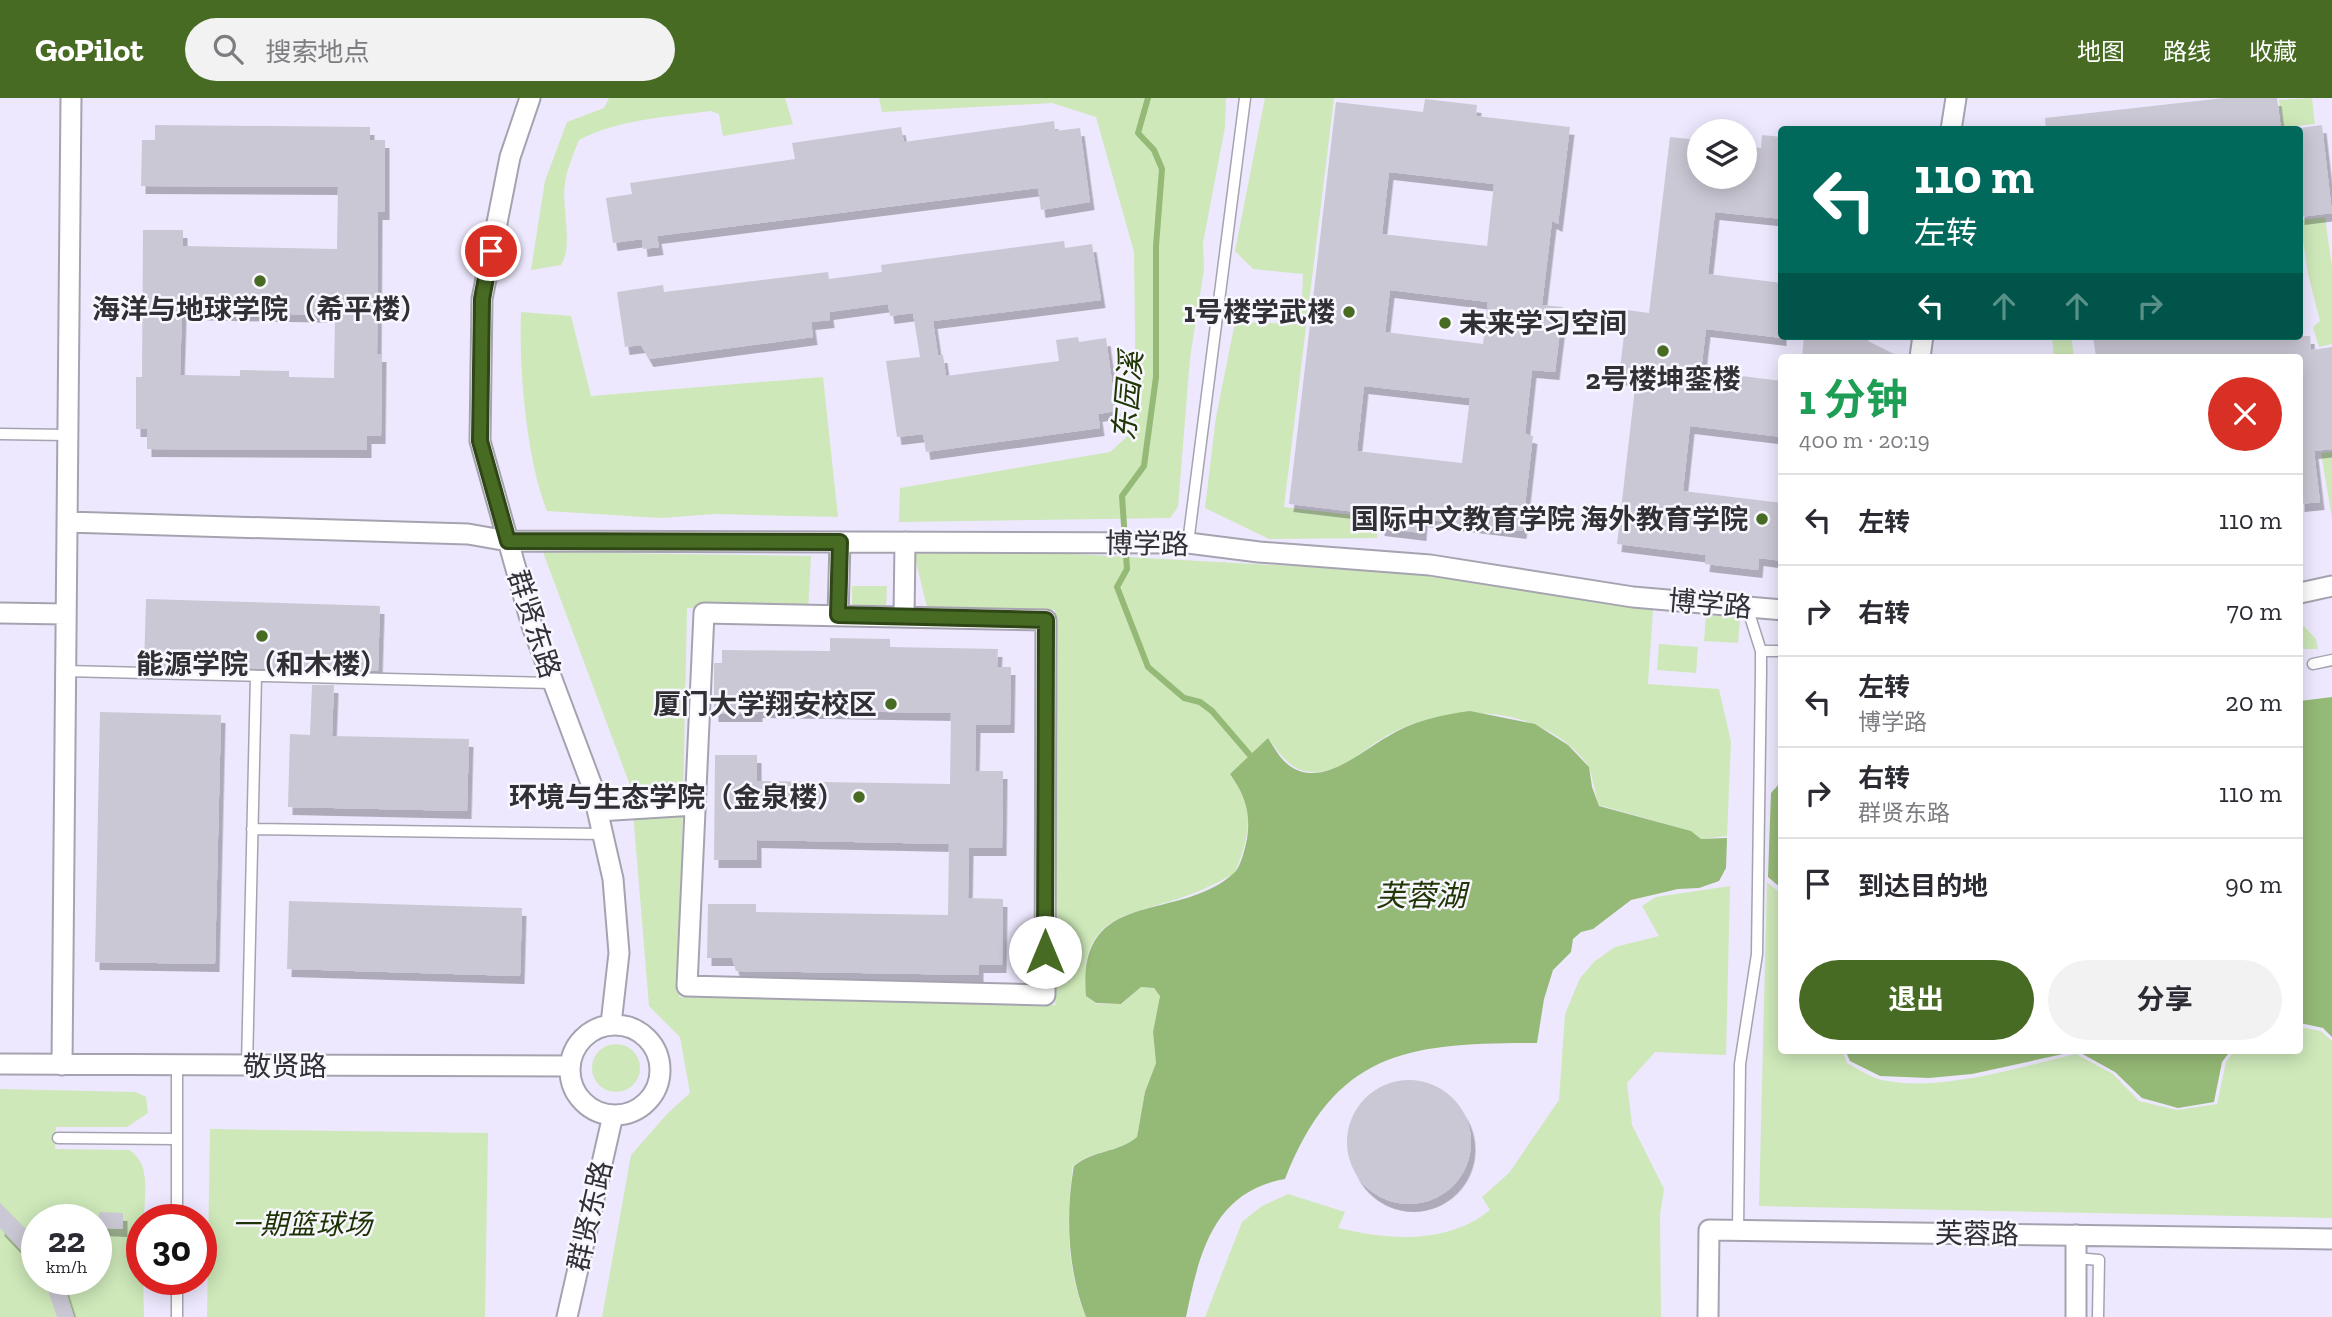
<!DOCTYPE html>
<html lang="zh">
<head>
<meta charset="utf-8">
<style>
  :root { --surface:#fff; --page:#f2f2f3; --text:#2b2b33; --muted:#7c7c81; --line:#e1e1e2; --accent:#486b24 }
  body { margin:0; font-family:"Zilla Slab","Noto Sans SC",serif; background:var(--page); color:var(--text); height:100vh; display:flex; flex-direction:column; font-size:26px; white-space:nowrap }
  * { box-sizing:border-box; margin:0 }
  p { font-size:23px; color:var(--muted) }
  .icon { flex:none; width:38px; height:38px; fill:none; stroke:currentColor; stroke-width:2; stroke-linecap:round; stroke-linejoin:round }
  .map { position:relative; flex:1; overflow:hidden }
  .details { position:absolute; left:1778px; top:256px; width:525px; height:700px; display:flex; flex-direction:column; background:var(--surface); border-radius:7px; box-shadow:0 4px 18px #0003 }
  .details>* { flex:none }
  .top-card { position:absolute; left:1778px; top:28px; width:525px; height:214px; border-radius:7px; box-shadow:0 4px 18px #0003; background:#00695c; color:#fff; overflow:hidden }
  .buttons { position:absolute; left:1687px; top:21px; display:grid; gap:14px }
  .buttons a { display:grid; place-items:center; width:70px; height:70px; border-radius:50%; background:var(--surface); box-shadow:0 4px 18px #0003; font-size:35px }
  .speed { position:absolute; left:21px; top:1106px; display:flex; gap:14px; font-size:35px; font-weight:700; text-align:center }
  .speed>* { display:grid; place-content:center; width:91px; height:91px; border-radius:50%; background:var(--surface); box-shadow:0 4px 18px #0003; line-height:1 }
  .speed small { font-size:18px; font-weight:400 }
  .speed .limit { border:10px solid #d22; background:#fff; color:#111 }
  .pin { position:absolute; display:grid; place-items:center; width:60px; height:60px; color:#fff; margin:-30px; border:4px solid #fff; border-radius:50%; box-shadow:0 2px 7px #0007 }
  .me { position:absolute; width:77px; margin:-38px; rotate:0deg; stroke-linejoin:round; filter:drop-shadow(0 0 5px #0008) }
  .turn { display:flex; align-items:center; gap:24px; height:147px; padding:0 21px; font-size:32px }
  .turn .icon { width:91px; height:91px; stroke-width:2.5 }
  .turn b { display:block; font-size:49px; line-height:60px }
  .lanes { display:flex; align-items:center; height:66px; padding:0 21px; background:#0003; justify-content:center; gap:35px; direction:ltr }
  .lanes .off { opacity:.35 }
  .round { display:grid; place-items:center; flex:none; width:74px; height:74px; border-radius:37px; background:var(--page) }
  .summary { display:flex; align-items:center; justify-content:space-between; height:119px; padding:0 21px }
  h1 { font-size:42px; font-weight:700; line-height:52px; color:#1e9e55 }
  .action { display:flex; gap:14px; margin-top:auto; padding:14px 21px }
  .action a { flex:1; height:80px; border-radius:42px; background:var(--accent); color:#fff; font-size:28px; font-weight:700; line-height:80px; text-align:center }
  .action a+a { background:var(--page); color:var(--text) }
  ul { padding:0; list-style:none }
  li { display:flex; align-items:center; gap:21px; height:91px; padding:0 21px; border-top:2px solid var(--line) }
  li div { flex:1 }
  li b { display:block; font-size:26px }
  li em { font-style:normal }
  header { display:flex; align-items:center; gap:42px; box-sizing:border-box; height:98px; padding:0 35px; background:var(--accent); color:#fff }
  header strong { font-size:33px }
  nav { display:flex; gap:38px; margin-inline-start:auto; font-size:24px }
  .search { width:490px; height:63px; background:var(--page); display:flex; align-items:center; gap:18px; box-sizing:border-box; padding:0 24px; border-radius:38px; color:var(--muted); font-size:26px }
  .map>svg:first-child { display:block }
  .built { fill:#ede8fd; fill-rule:evenodd }
  .green { fill:#cee8b9; fill-rule:evenodd }
  .water { fill:#95b976 }
  .lines { fill:none; stroke-linecap:round; stroke-linejoin:round }
  .stream { stroke:#95b976; stroke-width:6 }
  .building { fill:#cbc8d5; fill-rule:evenodd; filter:url(#shadow) }
  .lane-casing { stroke:#a6a3b0; stroke-width:13 }
  .street-casing { stroke:#a6a3b0; stroke-width:23 }
  .lane { stroke:#fff; stroke-width:10 }
  .street { stroke:#fff; stroke-width:19 }
  .route-casing { stroke:#2f4617; stroke-width:18 }
  .route { stroke:#486b24; stroke-width:12 }
  .poi-dot { fill:#486b24; stroke:#f8f6fe; stroke-width:2.5 }
  .labels { text-anchor:middle; dominant-baseline:central; stroke-width:5; stroke-linejoin:round; paint-order:stroke }
  .poi-label { font-size:28px; font-weight:bold; fill:#313035; stroke:#f8f6fe; text-anchor:end }
  .street-label { font-size:28px; fill:#313035; stroke:#f8f6fe }
  .park-label { font-size:28px; font-style:italic; fill:#1c3201; stroke:#f8f6fe }
  .water-label { font-size:30px; font-style:italic; fill:#213706; stroke:#f8f6fe }
</style>
</head>
<body>
<header>
<strong>GoPilot</strong>
<div class="search"><svg class="icon" aria-label="search" viewBox="0 0 24 24"><circle cx="10" cy="10" r="6"/><path d="M15 15l6 6"/></svg>搜索地点</div>
<nav><a>地图</a><a>路线</a><a>收藏</a></nav>
</header>
<div class="map">
<svg width="2332" height="1219" viewBox="0 0 2332 1219">
  <defs>
    <filter id="shadow"><feDropShadow dx="4.5" dy="8" stdDeviation="0" flood-color="#0004"/></filter>
  </defs>
  <rect width="100%" height="100%" fill="#f8f6fe"/>
  <path class="built" d="M0,0h2332v1219h-2332zM1782,32h518v206h-518zM1699,33h46v46h-46zM1782,259h518v693h-518zM37,1122h59v59h-59zM142,1122h59v59h-59z"/>
  <path class="green" d="M609,0h176l8,26 -70,12 -4,-22 -8,-3c-44,6 -92,8 -132,29 -5,13 -12,28 -14,43 -4,26 9,60 -4,82l-30,5 14,-89 22,-59 37,-14z
    M879,0h347l-1,29 -22,116 1,26 -14,89 -12,149 -8,11 -271,4 1,-34 210,-36 19,-17 7,-27 -2,-156 -38,-135 -44,-14 -170,9z
    M1265,0h69l-50,409 94,11 -1,20 -108,1 -64,-31 11,-91 19,-95 66,2 2,-50 -50,-5 -18,-18z
    M2312,0l3,26 -32,3 -4,-27z
    M2325,119l7,51v76l-13,3 -6,-20 7,-6 -12,-47 -8,-54z
    M521,214l50,4 20,80 232,-19 15,140 -123,-3 -54,4 -114,-7c-21,-54 -28,-141 -26,-199z
    M2052,238h19l3,21h-20z
    M2332,354v66l-11,-65z
    M913,452l160,4 363,20 217,36 -5,74 71,5 12,53 -4,94 -26,3 -10,-8 -92,-26c-4,-10 -7,-33 -11,-40 -45,-61 -139,-64 -200,-30 -25,14 -44,37 -75,37 -23,0 -33,-19 -45,-34l-38,36c26,36 20,59 5,99 -21,12 -41,21 -64,28 -58,17 -91,23 -85,95l10,8h26l19,-17 13,1 6,8 -7,36 3,31 -11,29 -8,45c-23,18 -41,11 -64,29 -7,49 -7,105 13,151h-484l29,-162 36,-41 23,-21 -10,-56 -31,-31 -18,-218 -88,-236 268,4 -3,54 -121,-2 -8,389 377,8 -3,-7 2,-388 -127,1z
    M852,488h35l-1,21h-34z
    M1706,517l34,3 -2,25 -34,-2z
    M2300,524l16,17 2,10h-13l-5,-6z
    M1659,546l39,3 -2,26 -39,-3z
    M1767,784l14,12 1,156h60l5,13c11,6 23,14 35,17 58,13 137,-13 194,-26l37,20 26,27 38,9 40,-6 9,-42 9,-12h65v-23l21,4 11,10v177l-573,-12z
    M1730,788l-4,169 -71,-3 -28,31 5,42 32,64 -4,25 1,103h-456l37,-95 20,-16 26,-12 57,18 -7,16c50,12 109,17 152,-18l-8,-13 27,-24 50,-73 6,-86 15,-36 15,-17 20,-14 44,-11 -17,-30 14,-9z
    M592 970a24 24 0 1 1 48 0a24 24 0 1 1-48 0Z
    M0,991l136,3 10,5 2,16 -21,14h-71l-1,22 74,1c23,14 15,45 15,70h-2l2,97h-144zM37,1122h59v59h-59z
    M210,1031l278,4 -3,184h-278z"/>
  <path class="water" d="M2332,599v340l-9,-9 -23,-5v-322z
    M1470,613l65,13 33,21 21,22 3,20 7,19 92,25 10,8 26,-1 -1,30 -7,13 -20,7 -21,1 -47,11 -38,29 -12,3 -8,7 -2,13 -18,18 -9,29 -7,44c-127,0 -201,6 -252,136 -73,13 -86,76 -99,138h-100c-18,-45 -21,-103 -12,-151 21,-17 42,-12 63,-29l8,-45 11,-29 -3,-31 7,-36 -6,-8 -13,-1 -20,17 -25,-1 -10,-7c-10,-111 93,-72 148,-123 7,-6 11,-25 13,-34 4,-26 -2,-44 -17,-65l38,-36c5,8 10,17 16,23 32,32 75,-8 103,-24 25,-16 54,-22 83,-26z
    M1781,684v106l-13,-11 3,-84z
    M1845,952h386l-9,12 -8,40 -36,6 -36,-10 -27,-26 -38,-21 -105,23 -43,4 -49,-2 -30,-15z"/>
  <g class="lines">
    <path class="stream" d="M1148,0l-10,35 16,17 8,19 -6,77v131l-12,89 -22,30 5,73 -10,18 31,80 36,31 16,4 12,9 43,50"/>
  </g>
  <path class="building" d="M2224,0h53l4,32h-235l-1,-12z
    M1425,1l52,6 -1,11 94,11 -12,97 -6,-3 -10,84 21,2 -8,65 -23,-2 -7,64 8,2 -11,95 -99,-12 -1,14 -42,-5 1,-13 -92,-11 47,-402 87,10zM1389,74l105,12 -7,62 -105,-12zM1390,192l98,12 -5,42 -98,-12zM1364,288l106,12 -8,65 -105,-12z
    M1054,23l1,10 25,-3 10,74 -49,8 -3,-22 -381,48 2,11 -16,2 -1,-10 -29,4 -7,-45 26,-4 -2,-11 165,-24 -3,-16 109,-16 3,15z
    M155,27l215,2v13h15v72h-7l-1,142h5l-1,82h-14v14l-220,-1v-20h-11v-52h6l1,-147h40v16l154,3 1,-62 -197,-1 1,-46h13zM182,214l153,3 -1,63 -45,-1v-6l-49,-1v6l-60,-1z
    M2322,27l10,88 -32,4v-89z
    M1762,37l20,2v82l-67,-7 -7,62 74,9v55l-76,-9 -5,42 81,10v56l-92,-11 -7,65 99,12v58l-23,-3 -1,12 -53,-6 1,-9 -89,-11 19,-165 -17,-2 8,-67 22,3 21,-176 29,3v37h46v-31l16,2z
    M1064,143l1,7 27,-4 9,56 -168,21 5,34h5l3,21 113,-15 -3,-21 22,-3 1,5 27,-4 10,73 -18,3 2,14 -174,24 -3,-18 -26,3 -11,-76 34,-4 -7,-44 -23,3 -2,-12 -59,8 1,8 -19,2 2,15 -164,22 -8,-14 -16,2 -8,-55 46,-7 1,7 164,-20 1,7 53,-7 -1,-7z
    M1804,238h65l-1,5 32,16h-98z
    M2093,238h217l1,14 21,-3v102l-18,2 6,51 -20,2v-147h-204z
    M146,501l234,7 -2,65 -234,-5z
    M830,540l60,1v8l108,2 -1,18h14l-1,58h-34l-1,46h28l-1,77h-33l-1,50 35,1 -1,66h-23v10l-243,-4 -4,-13h-25l1,-54h48v8l192,3 1,-71 -192,-4v20h-43l1,-105h42v26l193,3 1,-71 -193,-3v4h-44v-51h8v-13l108,1z
    M312,587h22l-2,51 137,3 -2,72 -179,-4 2,-73 20,1z
    M100,614l121,3 -6,249 -120,-2z
    M289,803l233,7 -2,68 -233,-7z
    M1347 1044a62 62 0 1 1 124 0a62 62 0 1 1-124 0Z
    M0,1105l37,37v27l-37,-39z
    M99,1114l24,1v16l-25,-1z
    M44,1181h18l12,38h-17z"/>
  <g class="lines">
    <defs>
      <path id="lane" d="M0,336l68,1
        M1188,445l57,-445
        M1761,553h21
        M2313,566l19,-4
        M65,573l488,12
        M252,731l351,5
        M247,968l9,-390
        M58,1040l119,1
        M177,1122v-154
        M1738,1132l2,-166 17,-110 4,-281v-22l-14,-44
        M2076,1160l23,2 -1,57
        M177,1219v-38"/>
      <path id="street" d="M530,0l-20,59 -28,142 -2,142 52,185 59,157 22,96 6,74 -8,71
        M1951,32l5,-32
        M1920,259l3,-21
        M67,424l401,12 40,7 680,2 71,9 171,13 203,32 149,13
        M2300,495l32,-7
        M0,515l66,1
        M704,515l342,7 -1,375 -358,-9z
        M838,518l2,-74
        M904,519l1,-75
        M598,713l97,-6
        M570 972a45 45 0 1 1 90 0a45 45 0 1 1-90 0Z
        M0,966l570,2
        M62,967l9,-967
        M567,1219l46,-202
        M1708,1219l1,-87 623,9
        M2076,1219v-82"/>
    </defs>
    <use href="#lane" class="lane-casing"/>
    <use href="#street" class="street-casing"/>
    <use href="#lane" class="lane"/>
    <use href="#street" class="street"/>
  </g>
  <g class="lines">
    <defs>
      <path id="route" d="M491,153l-9,48 -2,142 28,100 332,1 -2,73 208,5 -1,332"/>
    </defs>
    <use href="#route" class="route-casing"/>
    <use href="#route" class="route"/>
  </g>
  <g class="poi-dot">
    <circle cx="260" cy="183" r="7"/>
    <circle cx="1349" cy="214" r="7"/>
    <circle cx="1445" cy="225" r="7"/>
    <circle cx="1663" cy="253" r="7"/>
    <circle cx="1762" cy="421" r="7"/>
    <circle cx="262" cy="538" r="7"/>
    <circle cx="891" cy="606" r="7"/>
    <circle cx="859" cy="699" r="7"/>
  </g>
  <g class="labels">
    <g class="poi-label">
      <text x="260" y="211" text-anchor="middle">海洋与地球学院（希平楼）</text>
      <text x="1335" y="214">1号楼学武楼</text>
      <text x="1459" y="225" text-anchor="start">未来学习空间</text>
      <text x="1663" y="281" text-anchor="middle">2号楼坤銮楼</text>
      <text x="1748" y="421">国际中文教育学院 海外教育学院</text>
      <text x="262" y="566" text-anchor="middle">能源学院（和木楼）</text>
      <text x="877" y="606">厦门大学翔安校区</text>
      <text x="845" y="699">环境与生态学院（金泉楼）</text>
    </g>
    <g class="street-label">
      <text transform="translate(1147 446) rotate(1)">博学路</text>
      <text transform="translate(1710 506) rotate(5)">博学路</text>
      <text transform="translate(534 526) rotate(72)">群贤东路</text>
      <text x="285" y="968">敬贤路</text>
      <text transform="translate(590 1118) rotate(-77)">群贤东路</text>
      <text transform="translate(1977 1136) rotate(1)">芙蓉路</text>
    </g>
    <g class="park-label">
      <text x="302" y="1126">一期篮球场</text>
    </g>
    <g class="water-label">
      <text transform="translate(1128 298) rotate(-85)">东园溪</text>
      <text x="1421" y="798">芙蓉湖</text>
    </g>
  </g>
</svg>
<div class="buttons">
<a><svg class="icon" aria-label="layers" viewBox="0 0 24 24"><path d="M12 4l9 5-9 5-9-5zM3 14l9 5 9-5"/></svg></a>
</div>
<div class="speed"><div>22<small>km/h</small></div><div class="limit">30</div></div>
<div class="pin" style="left:491px;top:153px;background:#d93025"><svg class="icon" aria-label="arrive" viewBox="0 0 24 24"><path d="M6 21V4h12l-3 4 3 4H6"/></svg></div>
<svg class="me" style="left:1045px;top:854px" viewBox="-20 -20 40 40"><circle r="19" fill="#fff"/><path d="M0-13L10 11 0 6-10 11z" fill="#486b24"/></svg>
<div class="top-card">
<div class="turn"><svg class="icon" aria-label="left" viewBox="0 0 24 24"><path d="M17 20v-9H6M10 6l-5 5 5 5"/></svg><div><b>110 m</b>左转</div></div>
<div class="lanes"><svg class="icon" aria-label="left" viewBox="0 0 24 24"><path d="M17 20v-9H6M10 6l-5 5 5 5"/></svg><svg class="icon off" aria-label="ahead" viewBox="0 0 24 24"><path d="M12 20V5M6 11l6-6 6 6"/></svg><svg class="icon off" aria-label="ahead" viewBox="0 0 24 24"><path d="M12 20V5M6 11l6-6 6 6"/></svg><svg class="icon off" aria-label="right" viewBox="0 0 24 24"><path d="M7 20v-9h11M14 6l5 5-5 5"/></svg></div>
</div>
<section class="details">
<div class="summary"><div><h1>1 分钟</h1><p>400 m · 20:19</p></div><a class="round" style="background:#d93025;color:#fff"><svg class="icon" aria-label="close" viewBox="0 0 24 24"><path d="M6 6l12 12M18 6L6 18"/></svg></a></div>
<ul>
<li><svg class="icon" aria-label="left" viewBox="0 0 24 24"><path d="M17 20v-9H6M10 6l-5 5 5 5"/></svg><div><b>左转</b></div><em>110 m</em></li>
<li><svg class="icon" aria-label="right" viewBox="0 0 24 24"><path d="M7 20v-9h11M14 6l5 5-5 5"/></svg><div><b>右转</b></div><em>70 m</em></li>
<li><svg class="icon" aria-label="left" viewBox="0 0 24 24"><path d="M17 20v-9H6M10 6l-5 5 5 5"/></svg><div><b>左转</b><p>博学路</p></div><em>20 m</em></li>
<li><svg class="icon" aria-label="right" viewBox="0 0 24 24"><path d="M7 20v-9h11M14 6l5 5-5 5"/></svg><div><b>右转</b><p>群贤东路</p></div><em>110 m</em></li>
<li><svg class="icon" aria-label="arrive" viewBox="0 0 24 24"><path d="M6 21V4h12l-3 4 3 4H6"/></svg><div><b>到达目的地</b></div><em>90 m</em></li>
</ul>
<div class="action"><a>退出</a><a>分享</a></div>
</section>
</div>
</body>
</html>
